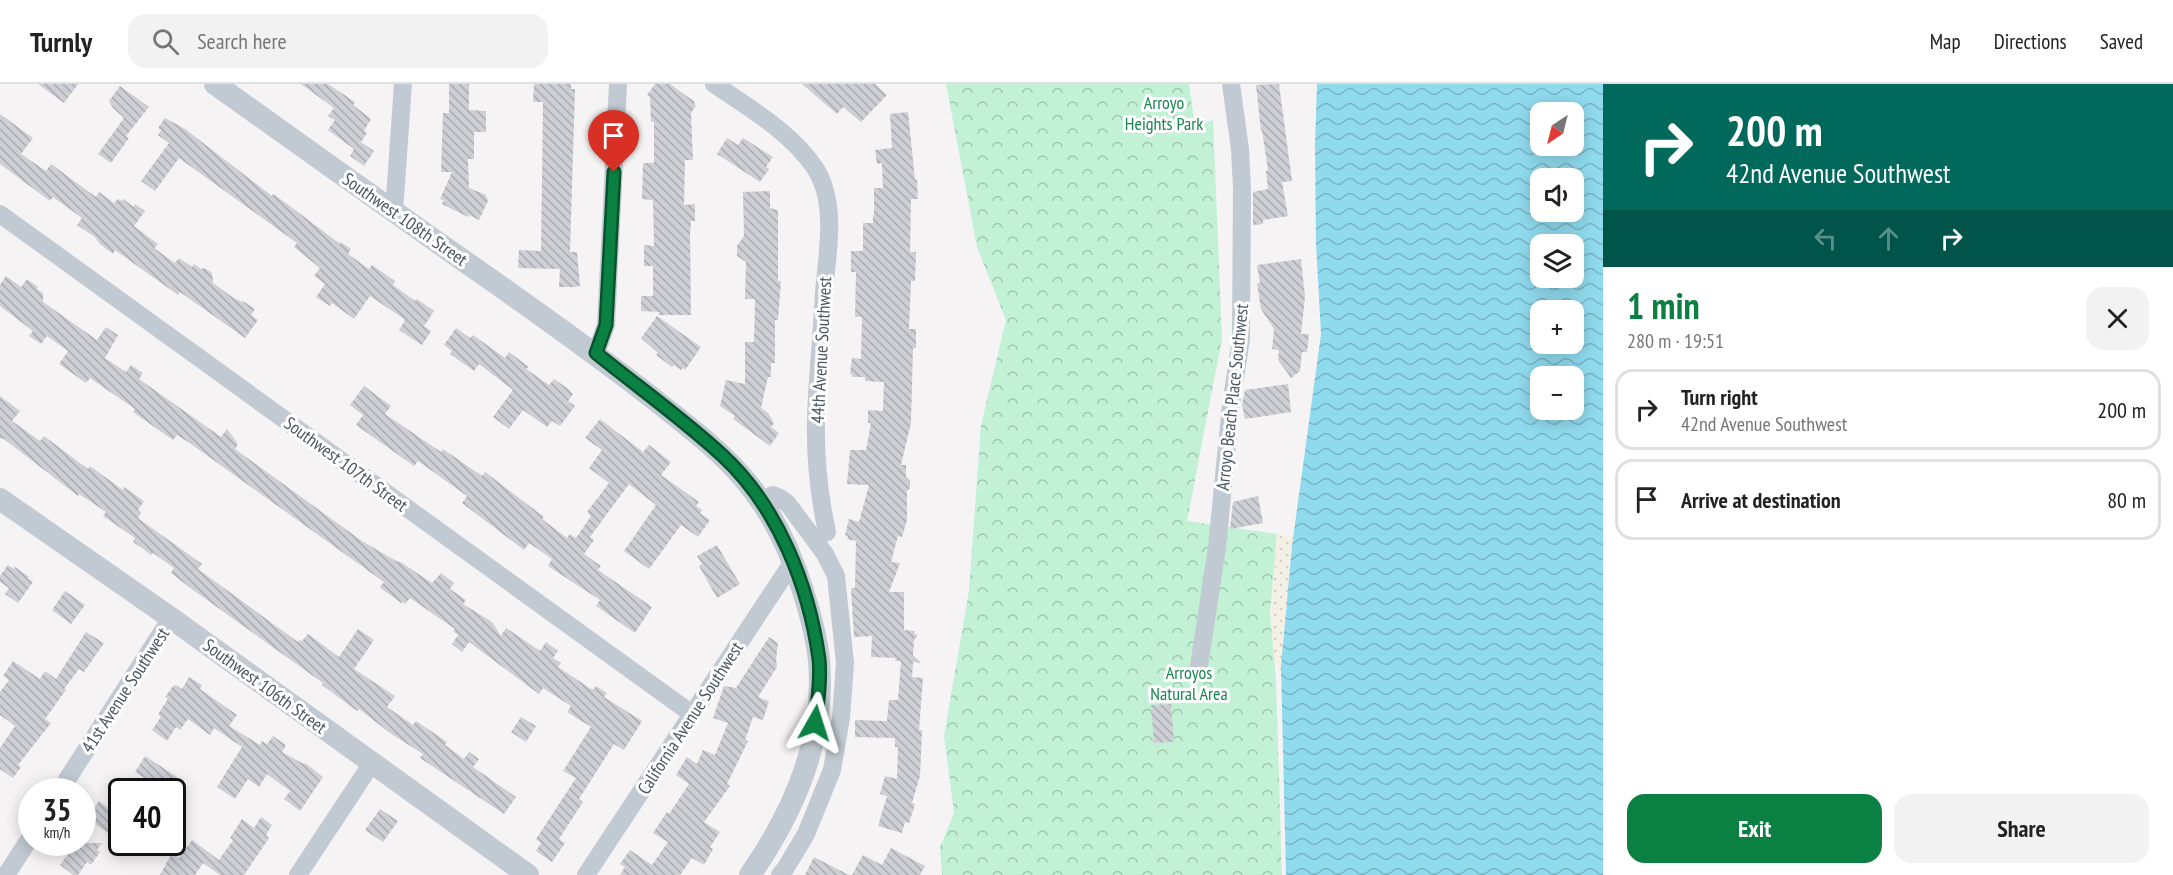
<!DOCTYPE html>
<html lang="en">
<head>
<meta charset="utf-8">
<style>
  :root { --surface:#fff; --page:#f2f2f2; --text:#222; --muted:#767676; --line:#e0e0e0; --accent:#0b8043 }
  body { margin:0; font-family:"PT Sans Narrow",sans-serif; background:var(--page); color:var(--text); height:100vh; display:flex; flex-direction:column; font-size:22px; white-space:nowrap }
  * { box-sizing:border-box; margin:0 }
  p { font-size:20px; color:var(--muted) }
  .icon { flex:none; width:33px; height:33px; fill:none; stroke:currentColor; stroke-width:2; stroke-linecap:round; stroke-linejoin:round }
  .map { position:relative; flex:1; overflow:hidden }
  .sheet { display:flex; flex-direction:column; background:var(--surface); width:570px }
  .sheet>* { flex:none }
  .banner { background:#00695c; color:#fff; overflow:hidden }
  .needle { width:39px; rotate:215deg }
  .buttons { position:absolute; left:1530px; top:18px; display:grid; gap:12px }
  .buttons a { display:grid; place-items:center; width:54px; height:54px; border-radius:12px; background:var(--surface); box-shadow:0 3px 15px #0003; font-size:30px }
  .speed { position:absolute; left:18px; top:694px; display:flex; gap:12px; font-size:30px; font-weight:700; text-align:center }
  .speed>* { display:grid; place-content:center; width:78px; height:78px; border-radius:50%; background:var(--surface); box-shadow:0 3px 15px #0003; line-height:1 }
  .speed small { font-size:15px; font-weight:400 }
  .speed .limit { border:3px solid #111; border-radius:9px; background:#fff; color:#111 }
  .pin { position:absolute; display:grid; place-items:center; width:51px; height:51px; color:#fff; margin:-62px -26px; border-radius:50% 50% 50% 0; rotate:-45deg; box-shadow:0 0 6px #0007 }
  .pin .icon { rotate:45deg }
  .me { position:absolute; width:66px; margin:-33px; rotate:6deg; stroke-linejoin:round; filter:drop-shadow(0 0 4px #0008) }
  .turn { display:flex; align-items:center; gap:21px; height:126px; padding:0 24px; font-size:27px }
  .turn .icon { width:78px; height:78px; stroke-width:2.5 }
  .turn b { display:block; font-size:42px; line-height:51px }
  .lanes { display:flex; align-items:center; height:57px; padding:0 24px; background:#0003; justify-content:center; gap:30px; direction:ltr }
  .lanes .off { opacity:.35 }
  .round { display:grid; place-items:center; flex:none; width:63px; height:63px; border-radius:18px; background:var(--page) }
  .summary { display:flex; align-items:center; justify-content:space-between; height:102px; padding:0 24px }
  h1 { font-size:36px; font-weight:800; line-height:45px; color:var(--accent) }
  .button { display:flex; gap:12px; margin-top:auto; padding:12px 24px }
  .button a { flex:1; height:69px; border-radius:18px; background:var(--accent); color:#fff; font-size:24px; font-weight:800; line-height:69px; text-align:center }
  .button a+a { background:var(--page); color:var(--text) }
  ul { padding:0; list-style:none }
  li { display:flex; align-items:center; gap:18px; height:81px; margin:0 12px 9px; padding:0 12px; border:3px solid var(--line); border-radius:18px }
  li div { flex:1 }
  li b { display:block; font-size:22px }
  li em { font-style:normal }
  header { display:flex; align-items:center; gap:36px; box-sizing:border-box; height:84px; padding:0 30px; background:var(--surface); border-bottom:2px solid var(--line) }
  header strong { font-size:28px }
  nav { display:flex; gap:33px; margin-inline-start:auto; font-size:21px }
  .search { width:420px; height:54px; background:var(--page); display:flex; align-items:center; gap:15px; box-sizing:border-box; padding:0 21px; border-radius:18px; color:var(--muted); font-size:22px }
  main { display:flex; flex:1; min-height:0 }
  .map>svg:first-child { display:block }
  .forest { fill:url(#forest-crowns) }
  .sand { fill:url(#sand-dots) }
  .water { fill:url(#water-waves); fill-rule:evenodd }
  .building { fill:url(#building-back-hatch) }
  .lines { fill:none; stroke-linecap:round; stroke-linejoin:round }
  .minor { stroke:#c1cad2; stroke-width:18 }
  .tertiary { stroke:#c1cad2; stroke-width:22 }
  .route-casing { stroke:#07532c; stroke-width:15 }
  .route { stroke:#0b8043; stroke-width:10 }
  .labels { text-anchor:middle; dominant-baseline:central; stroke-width:6; stroke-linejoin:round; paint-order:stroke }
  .park-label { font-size:18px; fill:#17864f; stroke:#fff }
  .street-label { font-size:18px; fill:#4a5661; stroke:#fff }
</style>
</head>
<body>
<header>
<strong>Turnly</strong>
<div class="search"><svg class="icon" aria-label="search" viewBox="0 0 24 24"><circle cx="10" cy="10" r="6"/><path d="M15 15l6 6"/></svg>Search here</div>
<nav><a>Map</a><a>Directions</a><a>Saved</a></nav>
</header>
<main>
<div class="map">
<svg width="1603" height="791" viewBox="0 0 1603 791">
  <defs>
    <pattern id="forest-crowns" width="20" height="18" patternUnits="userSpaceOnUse" patternTransform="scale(1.5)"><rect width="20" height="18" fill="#c3f1d5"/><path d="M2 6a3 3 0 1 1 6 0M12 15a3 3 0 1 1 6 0" fill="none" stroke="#a0c6b0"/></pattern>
    <pattern id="sand-dots" width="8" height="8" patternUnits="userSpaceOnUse" patternTransform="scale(1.5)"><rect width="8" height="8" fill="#f5f0e5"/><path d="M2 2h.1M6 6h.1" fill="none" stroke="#d4d0c7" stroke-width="1.8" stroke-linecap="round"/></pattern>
    <pattern id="water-waves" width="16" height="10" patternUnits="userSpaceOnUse" patternTransform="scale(1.5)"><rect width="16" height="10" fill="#90daee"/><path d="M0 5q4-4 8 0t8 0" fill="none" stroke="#78b4c4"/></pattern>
    <pattern id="building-back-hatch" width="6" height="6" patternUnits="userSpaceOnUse" patternTransform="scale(1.5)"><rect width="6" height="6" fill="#cdcfd5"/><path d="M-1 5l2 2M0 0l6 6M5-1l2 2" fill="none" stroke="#a8abb0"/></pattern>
  </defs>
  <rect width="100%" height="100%" fill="#f5f3f3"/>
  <path class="forest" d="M946,0h243l6,42 18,-6 9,219 -35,182 90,13 -7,79 6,66 6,196h-340l-2,-28 14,-34 -10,-77 25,-146 12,-165 25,-105 -29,-73z"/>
  <path class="sand" d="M1277,450l48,9 -38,141 -12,-25 -4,-35z"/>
  <path class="water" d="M1317,0h286v791h-317l-5,-209 11,-120 29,-212 -5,-91 -1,-97zM1540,28h34v34h-34zM1540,94h34v34h-34zM1540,160h34v34h-34zM1540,226h34v34h-34zM1540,292h34v34h-34z"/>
  <path class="building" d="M38,0h40l-14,19z
    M301,0h27l27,18 -2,3 18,14 -7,12 3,2 -6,9 13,9 -10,15 -14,-10 4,-7 -26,-19 7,-10 -7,-4 6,-8z
    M449,0h20v26l17,1v21h-12v27h-6l1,29 17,7 2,6 -9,19 -10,-5 -1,2 -26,-13 2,-4 -4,-1 12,-27h-11l2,-59h6z
    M534,0h37v5h4l-5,163h7l3,34 -6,1h-15l1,-18 -42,-1 1,-18 22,1 2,-149h-10z
    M655,0h15l25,18 -1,2 2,2 -5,7 2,47h-8l-1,45 11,-1v17h-4l-1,13 1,81h-33l2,-3 -19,-1v-15h12v-30h-9v-21l10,1 -1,-46 -11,-1 1,-36h11v-41h-3l-1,-25 -3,-2z
    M802,0h73l12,11 -26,27 -18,-15 -6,7z
    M1279,0l13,97 -10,1 6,34 -25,4v4l-10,1v-33l15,-3 -2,-18 2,-1 -6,-40 -1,1 -5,-46z
    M120,2l29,21 -23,29 3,2 -18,25 -13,-9 26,-36 -11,-10 -4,-7z
    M908,28l7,68 2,-1 1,20h-7l-1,53h6l-1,29h-4l-2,48h7v19h-3l-2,75 -10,42h5v12l4,4v7l-3,3v29l-5,17 -4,-1 -7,26 9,1 -11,29h15v38l11,1 -1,3 4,1 -4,5 -1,16 8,7 -8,-1 -1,15 11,1 -4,52h3l-2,46 -8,27 3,1 -6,19 -4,-1 -3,11 -24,-7 9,-30 -7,-2 5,-18 12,3 1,-32h-3v-9l-40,-1v-17l32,1 2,-21h9l3,-39h-6l1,-3 -25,-1 1,-21 -18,1 -3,-49h4l1,-47 -9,-2 1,-3 -3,-1 4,-16 10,3 10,-37 -22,-1 3,-34h16l5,-27h-3v-13l15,1 1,-29 -19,-1v-4h-13v-3h-2l2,-16 9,1 1,-42h-7l1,-45h-5v-21h12v-28h10v-8h1v-27h9l-1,-25 -5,1 -2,-14 17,-2 -2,-34z
    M0,30l33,24 -12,16 25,17 5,-7 45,33 3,-5 15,11 4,-4 4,2 1,-2 11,8 1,-3 10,7 -11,15 24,18 -4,4 21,15 4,-5 13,9 2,-3 7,5 4,-1 7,5 1,10 22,16 7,3 1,-1 12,8 -4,6 7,5 -13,18 -65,-46 -2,3 -63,-45 -2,4 -13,-10 -5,-7 -18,-12 5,-7 -29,-21 -3,4 -50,-37z
    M165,34l20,11 87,67 1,-2 13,9 54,41 1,-2 10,7 -3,5 21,15 3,-4 23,16 -2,4 22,16 2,-2 17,12 -10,15 7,5 -9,14 -23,-15 5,-8v-3l-34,-23 -16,23 -22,-16 -2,3 -14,-9 9,-13 -11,-8 6,-8 -26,-21 3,-4 -118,-85 -24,33 -14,-10 28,-38 -11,-8 3,-5 -3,-2z
    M727,54l11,7 5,-7 30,19 -7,10 3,2 -9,13 -43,-28z
    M770,107v17l8,2v71h3l-3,39h-3v43h-4v14h-3l-7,31 7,5 6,10 -3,4 8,6 -9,13 -37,-27 2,-3 -15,-10 6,-26 19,4v-42h9l1,-43h-10l1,-37 -9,-6v-10l7,-10 -1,-44z
    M1301,175l4,38 -4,37h8l-2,18h-5l-2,19 -9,7 -13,-18 1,-10 -7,-1 2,-20 -13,-20 -4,-26h3l-3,-18z
    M6,192l15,11 6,-8 11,8 -1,2 6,4v9l54,38 9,-13 12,8 -13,23 21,14 5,-7 12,8 -4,6 82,58 6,-8 11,15 -3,5 127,92 36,21 1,-1 33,22 9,-10 13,10 -4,6 16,11 -3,4 29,18 9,14 5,-8 34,23 6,-9 12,9 -5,7 8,5 -3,4 33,22h3l2,-3 11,7 -3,4 38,24 -18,29 -10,-6 -35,55 4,3 -24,37 6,4 -13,19 -16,-11 5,-8 -5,-4 40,-61 -13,-7 28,-44 -24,-15 4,-6 -28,-18 -4,6 -70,-52 -7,10 -10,-8 6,-9 -5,-4 2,-2 -45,-31 -5,6 -2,-2 -2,1 -19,-14 -2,-2 4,-5 -193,-138 -14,-9 -4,5 -40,-28 2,-3 -45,-31 -4,5 -27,-19 9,-13 -21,-15 -6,8 -12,-8 4,-5 -33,-25v-21z
    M657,232l44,31 -16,23 -2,-2 -2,2 -7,-5 -2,2 -16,-12 2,-2 -17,-15z
    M456,244l14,10 3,-3 32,23 4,-6 20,15 -3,2 23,16 5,-6 13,9 6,6 -5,7 7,5 -15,20 -8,-5 -5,6 -24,-17 -14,19 -16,-12 20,-27 -34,-26 -5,7 -24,-17 2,-3 -8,-6z
    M1288,300l3,28 -46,7 -3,-15 3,-14z
    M364,302l27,20 -6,8 56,38 2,-3 39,27 3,-4 59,45 -2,2 25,19 3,-4 6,4 15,-22 -4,-4 22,-29 -20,-15 13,-18 -17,-12 15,-19 43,33 6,-7 22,17 -10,13 38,27 -3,4 6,4 -2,3 10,7 -12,17 -17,-12 -32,44 -25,-18 32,-46 -27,-21 -39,53 4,3 -10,14 17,12 -3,4 54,37 -17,26 -39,-27 4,-6 -52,-34 4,-7 -23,-16 -5,7 -62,-47 5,-7 -49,-35 -4,5 -58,-41 7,-10 -13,-10z
    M0,312l20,15 -8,10 28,20 4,-5 44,33 2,-3 33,24 1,-3 20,14 -6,9 3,3 -3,5 64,46 -4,5 100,73 1,-2 3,1 6,-7 31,23 19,-28 16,11 -20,29 41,27 -8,11 26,18 3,-4 31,21 -2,3 19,14 5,-7 10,7 -6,8 43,30 -12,17 -84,-56 3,-4 -33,-21 -31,-24 -2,2 -35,-26 1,-2 -130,-93 -22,-17 3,-5 -21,-15 -2,2 -9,-7 -9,-6 2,-4 -32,-22 3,-4 -27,-18 -1,2 -74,-57 -4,-1z
    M1258,412l5,27 -33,6 3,-27z
    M717,461l23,39 -23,14 -18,-32 3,-2 -5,-8z
    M8,481l6,4 1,-2 14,10 -2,1 6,4 -15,21 -13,-9 4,-6 -9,-6v-6z
    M65,507l20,14 -14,19 -19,-14z
    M86,548l18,11 -20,29 -5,-3 -15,20 2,1 -21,29 6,4 -33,42 3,2 -8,11 -13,-9v-21l15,-22 -15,-11v-23l9,-12 -6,-4 10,-15 27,18 5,-8 11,8z
    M769,553l9,6 -2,16 1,8 -19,30 11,4 -6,19 -10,-3 -8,23 3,1 -21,43 3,2 -26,36 16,10 -10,15 3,2 -9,16 -12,-7 -12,17h-60l5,-8 -5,-3 10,-14 22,15 16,-23 -15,-9 14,-21 2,2 20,-30 -13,-9 11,-18 10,7 6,-14 12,5 13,-32 -15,-5 11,-32 12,2z
    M189,593l13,8 -2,4 37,26 -8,11 31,19 2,-4 5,3 6,-8 13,9 -4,7 22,12 1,-1 18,14 -23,34 -16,-12 6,-8 -23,-17 -8,13 -11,-8 -13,20 -18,-12 25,-40 -28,-19 -4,7 -22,-16 -8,11 -4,-3 -9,14 -15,-11 9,-13 -3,-3 10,-15 -3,-2 8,-11 3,-1 6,4z
    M1171,620l3,38 -20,1 -3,-38z
    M521,633l15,9 -10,16 -15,-10z
    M145,672l32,21 -10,15h-7l-16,-10 2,-3 -11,-7z
    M99,717l13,10 2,-2 8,5v21l-9,-6 -4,5 -22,-16z
    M380,725l18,12 -15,21 -18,-12z
    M261,733l11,8 -6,10 3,3 -25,37h-24l-17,-12 -8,12h-35l12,-22 7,5 13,-18 27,20 14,-20 -3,-2 12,-19 12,9z
    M76,759h26l-5,7 3,2 -9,13 -4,-3 -9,13h-5l-13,-10z
    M891,764l34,18 -5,9h-68l11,-20 19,10z
    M814,773l35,18h-44z"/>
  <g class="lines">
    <path class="minor" d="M714,0c35,24 77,48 101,84 23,35 12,86 9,125 -2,42 -7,85 -8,127 -1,39 3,75 11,112
      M394,128l9,-128
      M0,130l692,500
      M596,269l10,-28 12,-241
      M760,417l13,-6 7,3 8,6 37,50 11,22 9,87 -4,55 -9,52 -26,64 -21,35 -5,6
      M1198,589l19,-126 14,-142 10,-66 1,-151 -2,-39 -9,-65
      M59,708l112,-174
      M6,791l26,-40
      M298,791l74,-112
      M586,791l208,-315"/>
    <path class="tertiary" d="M215,0c94,67 187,134 282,200 55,39 110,78 163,120 30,24 61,47 85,76 27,32 46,72 58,111 7,22 14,47 16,70 7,77 -26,152 -69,214
      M0,415l171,119 357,257"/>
  </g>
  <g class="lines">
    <defs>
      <path id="route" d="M614,88l-8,153 -10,28c42,34 87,66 127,103 55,51 86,130 96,203 2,21 -1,43 -4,64"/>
    </defs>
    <use href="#route" class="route-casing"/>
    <use href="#route" class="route"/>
  </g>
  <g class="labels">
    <g class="park-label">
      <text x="1164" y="18">Arroyo<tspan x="1164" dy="21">Heights Park</tspan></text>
      <text x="1189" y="588">Arroyos<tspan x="1189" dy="21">Natural Area</tspan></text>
    </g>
    <g class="street-label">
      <text transform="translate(405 135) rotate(35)">Southwest 108th Street</text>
      <text transform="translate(821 266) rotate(-87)">44th Avenue Southwest</text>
      <text transform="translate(1232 313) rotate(-84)">Arroyo Beach Place Southwest</text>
      <text transform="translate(346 380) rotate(36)">Southwest 107th Street</text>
      <text transform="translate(265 602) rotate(36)">Southwest 106th Street</text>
      <text transform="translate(125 606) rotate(-57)">41st Avenue Southwest</text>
      <text transform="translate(690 634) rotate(-57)">California Avenue Southwest</text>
    </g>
  </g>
</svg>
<div class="buttons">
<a><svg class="needle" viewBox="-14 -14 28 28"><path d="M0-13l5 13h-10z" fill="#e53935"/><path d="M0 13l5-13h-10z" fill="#767676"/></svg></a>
<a><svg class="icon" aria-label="sound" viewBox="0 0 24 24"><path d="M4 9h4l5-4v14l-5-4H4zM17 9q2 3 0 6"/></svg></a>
<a><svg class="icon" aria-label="layers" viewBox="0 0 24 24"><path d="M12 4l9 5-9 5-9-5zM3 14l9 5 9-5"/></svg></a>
<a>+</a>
<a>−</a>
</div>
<div class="speed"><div>35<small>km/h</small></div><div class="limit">40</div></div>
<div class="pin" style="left:614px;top:88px;background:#d93025"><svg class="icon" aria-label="arrive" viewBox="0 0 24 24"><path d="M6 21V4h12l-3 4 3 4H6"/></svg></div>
<svg class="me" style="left:815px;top:639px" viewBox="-20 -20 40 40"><path d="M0-17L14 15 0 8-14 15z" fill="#0b8043" stroke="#fff" stroke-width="4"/></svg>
</div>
<section class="sheet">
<div class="banner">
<div class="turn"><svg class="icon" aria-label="right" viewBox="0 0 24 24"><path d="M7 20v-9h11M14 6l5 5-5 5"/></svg><div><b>200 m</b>42nd Avenue Southwest</div></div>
<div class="lanes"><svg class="icon off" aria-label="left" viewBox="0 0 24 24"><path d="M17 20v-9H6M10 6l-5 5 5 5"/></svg><svg class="icon off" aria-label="ahead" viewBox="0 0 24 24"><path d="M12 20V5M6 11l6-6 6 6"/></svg><svg class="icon" aria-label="right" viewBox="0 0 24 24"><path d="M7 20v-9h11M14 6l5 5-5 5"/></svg></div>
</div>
<div class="summary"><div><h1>1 min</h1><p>280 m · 19:51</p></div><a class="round"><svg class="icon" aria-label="close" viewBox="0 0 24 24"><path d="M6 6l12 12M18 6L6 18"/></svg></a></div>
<ul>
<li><svg class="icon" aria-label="right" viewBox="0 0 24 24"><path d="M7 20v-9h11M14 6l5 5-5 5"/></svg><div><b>Turn right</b><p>42nd Avenue Southwest</p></div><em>200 m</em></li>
<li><svg class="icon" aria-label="arrive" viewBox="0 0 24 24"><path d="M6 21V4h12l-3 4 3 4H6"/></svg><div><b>Arrive at destination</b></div><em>80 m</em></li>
</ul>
<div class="button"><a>Exit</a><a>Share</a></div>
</section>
</main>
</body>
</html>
